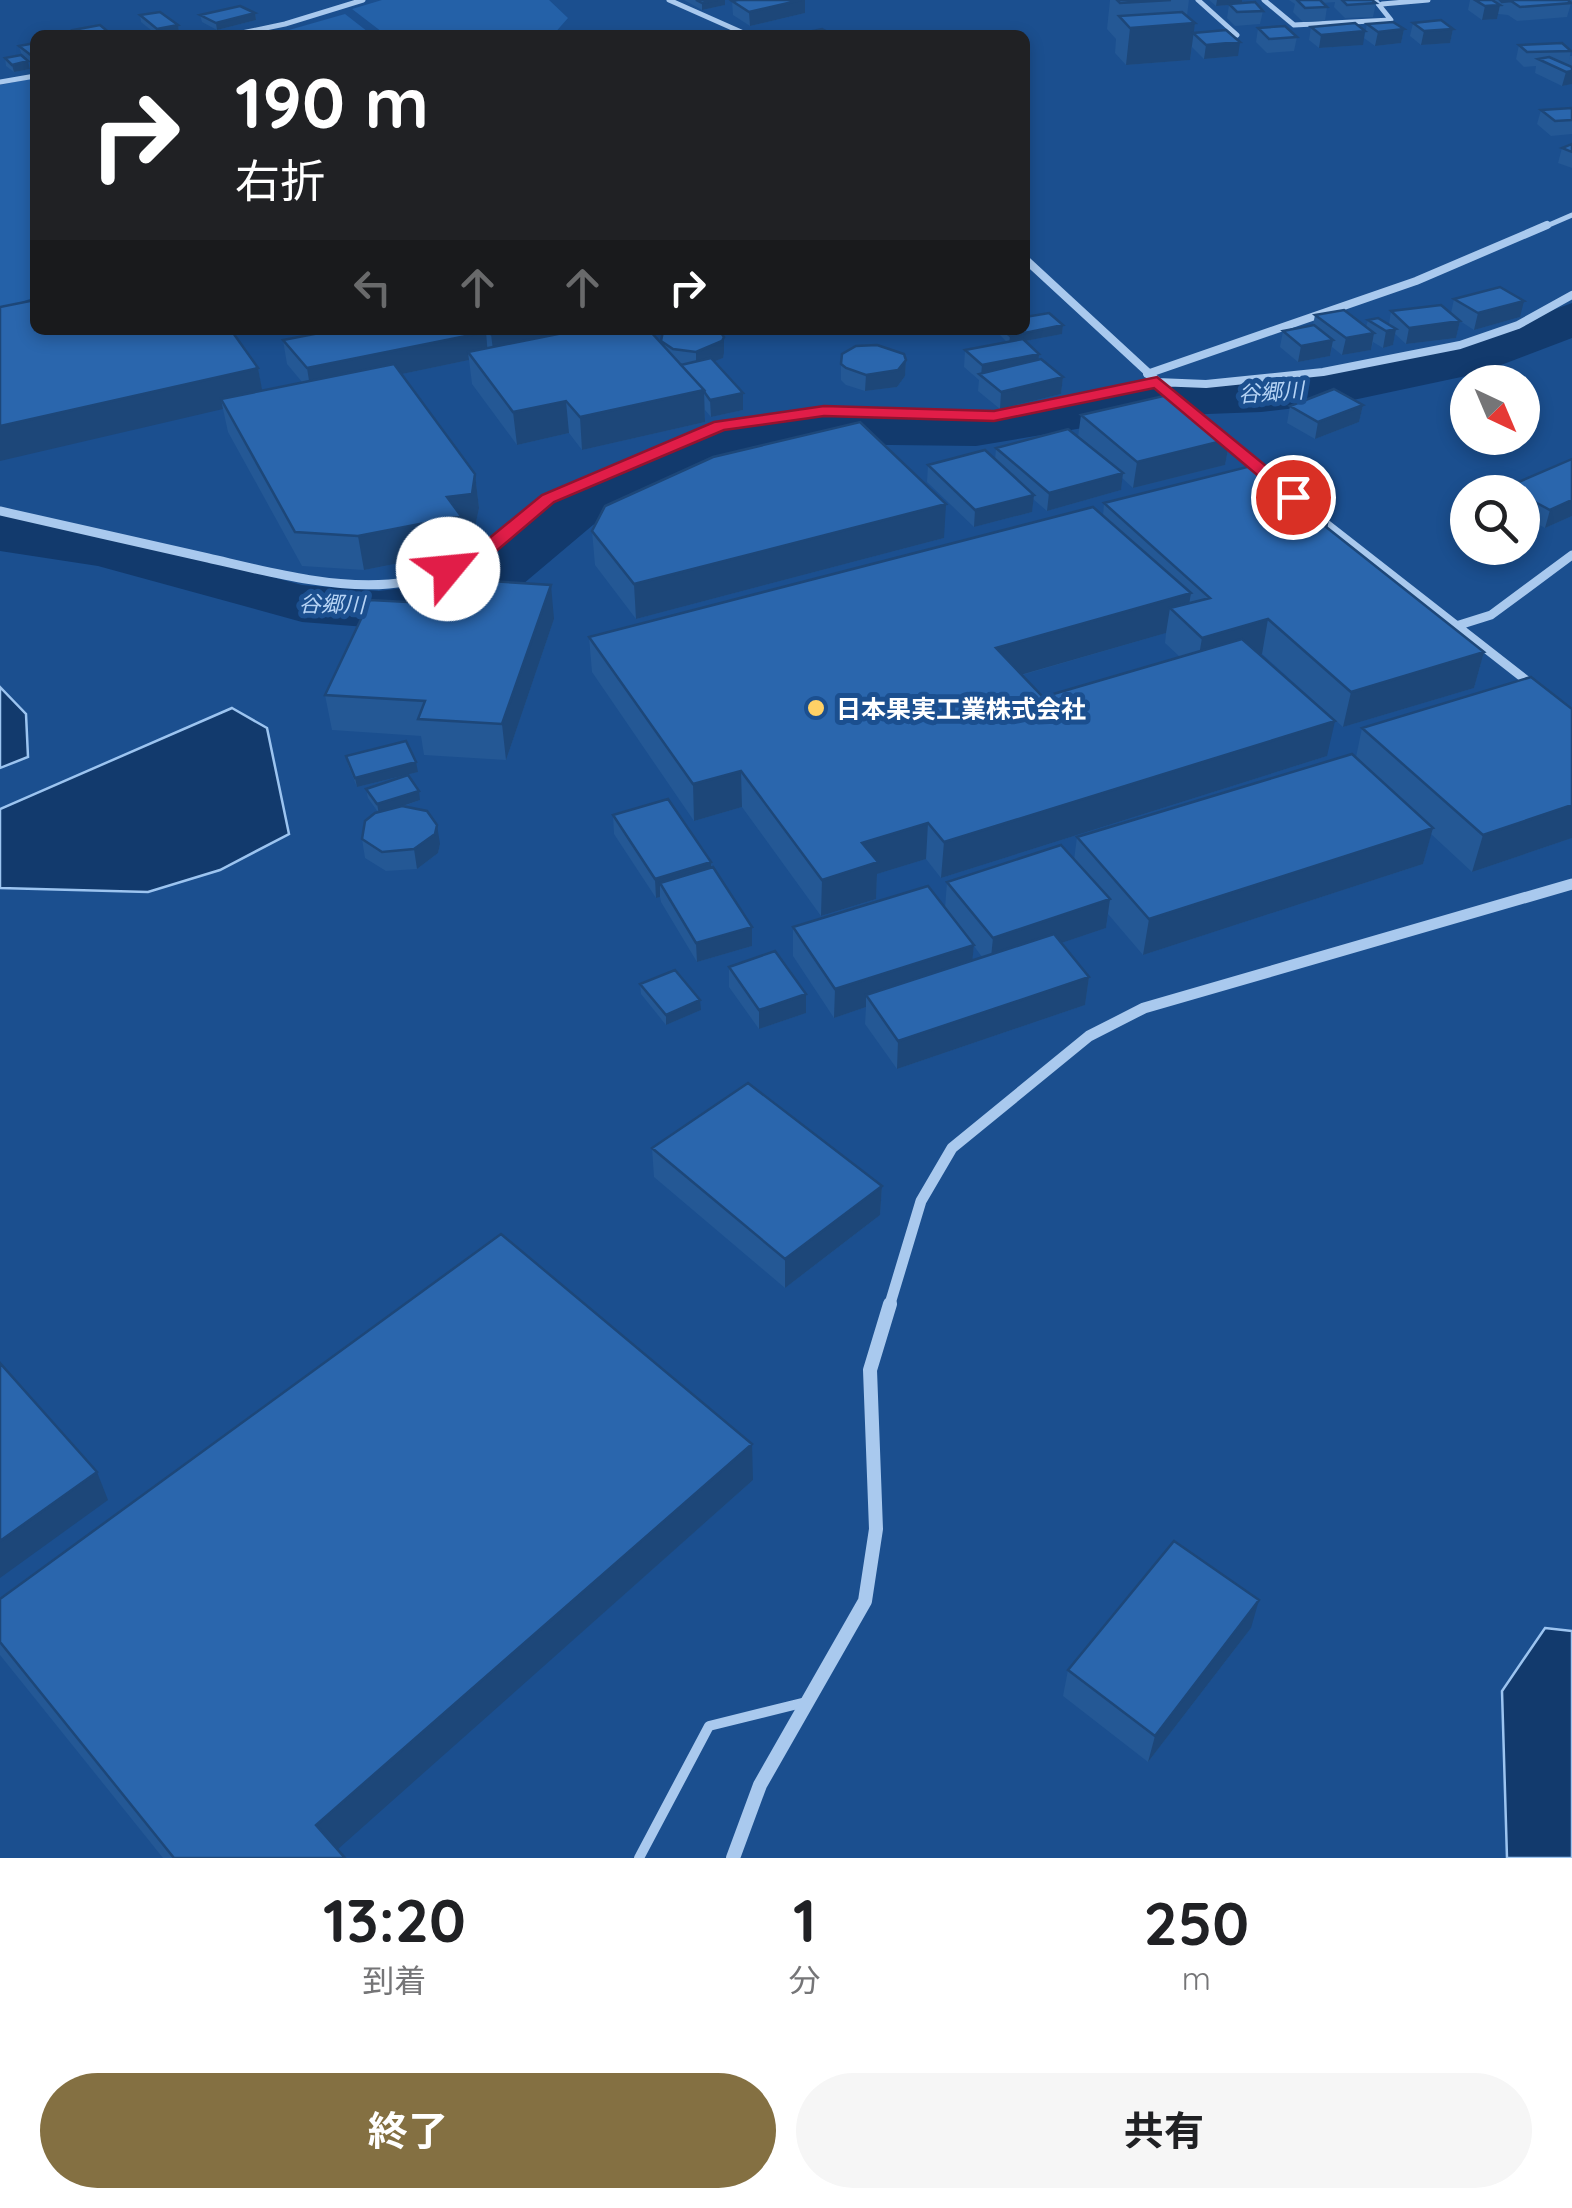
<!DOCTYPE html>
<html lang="ja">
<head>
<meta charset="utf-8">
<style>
  :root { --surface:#fff; --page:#f6f6f6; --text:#202124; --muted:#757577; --accent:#847042 }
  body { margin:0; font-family:Quicksand,"Noto Sans JP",sans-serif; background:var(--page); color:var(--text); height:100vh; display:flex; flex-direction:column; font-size:38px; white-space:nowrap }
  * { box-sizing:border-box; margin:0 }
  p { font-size:32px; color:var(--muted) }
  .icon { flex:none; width:55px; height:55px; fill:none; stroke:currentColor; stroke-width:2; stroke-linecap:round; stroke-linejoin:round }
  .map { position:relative; height:1858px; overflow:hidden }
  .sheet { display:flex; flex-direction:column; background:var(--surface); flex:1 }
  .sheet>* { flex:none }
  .banner { position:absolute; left:30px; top:30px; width:1000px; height:305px; border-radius:15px; box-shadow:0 5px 15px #0003; background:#202124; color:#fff; overflow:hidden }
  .needle { width:65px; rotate:136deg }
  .fabs { position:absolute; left:1450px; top:365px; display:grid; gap:20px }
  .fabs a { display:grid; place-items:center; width:90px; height:90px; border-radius:50%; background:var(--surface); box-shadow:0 5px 15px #0003; font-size:50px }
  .pin { position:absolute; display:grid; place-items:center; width:85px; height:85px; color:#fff; margin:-42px; border:5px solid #fff; border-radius:50%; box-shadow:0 2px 10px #0007 }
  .me { position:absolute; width:110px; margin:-55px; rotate:62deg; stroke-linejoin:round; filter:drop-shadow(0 0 8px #0008) }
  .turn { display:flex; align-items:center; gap:35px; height:210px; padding:0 40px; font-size:45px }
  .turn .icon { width:130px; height:130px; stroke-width:2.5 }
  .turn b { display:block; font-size:70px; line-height:85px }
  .lanes { display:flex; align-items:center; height:95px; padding:0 40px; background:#0003; justify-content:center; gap:50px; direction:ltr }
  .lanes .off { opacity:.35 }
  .eta { display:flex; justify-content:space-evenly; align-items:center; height:170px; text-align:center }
  .eta b { font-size:60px; font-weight:700; line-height:70px }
  .primary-button { display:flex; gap:20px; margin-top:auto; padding:20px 40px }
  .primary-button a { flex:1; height:115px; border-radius:60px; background:var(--accent); color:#fff; font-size:40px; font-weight:700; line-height:115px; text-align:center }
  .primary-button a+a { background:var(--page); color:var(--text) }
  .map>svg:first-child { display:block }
  .green { fill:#2461a8 }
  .water { fill:#123a6d; stroke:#9cc4f0; stroke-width:2.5 }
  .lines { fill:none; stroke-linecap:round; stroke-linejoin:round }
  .river { fill:#123a6d; fill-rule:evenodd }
  .lane { stroke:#a9c9ee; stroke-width:10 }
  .street-far4 { stroke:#a9c9ee; stroke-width:5 }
  .street-far3 { stroke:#a9c9ee; stroke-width:8 }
  .street-far2 { stroke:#a9c9ee; stroke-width:9 }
  .street-far1 { stroke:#a9c9ee; stroke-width:11 }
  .street { stroke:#a9c9ee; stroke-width:14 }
  .wall { fill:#245895; fill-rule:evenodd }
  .shaded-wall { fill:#1d4779 }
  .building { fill:#2a66ad; stroke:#1d4779; stroke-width:2.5 }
  .route { fill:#e11d48; stroke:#92132f; stroke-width:2.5 }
  .poi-dot { fill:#ffd166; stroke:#1b4f8f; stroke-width:4 }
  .labels { text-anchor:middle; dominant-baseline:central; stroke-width:10; stroke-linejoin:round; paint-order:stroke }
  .far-water-label { font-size:22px; font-style:italic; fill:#b5d3f5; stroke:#1b4f8f }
  .poi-label { font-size:25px; font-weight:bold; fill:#fff; stroke:#1b4f8f; text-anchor:start }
</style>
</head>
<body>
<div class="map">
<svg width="1572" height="1858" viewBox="0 0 1572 1858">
  <rect width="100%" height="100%" fill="#1b4f8f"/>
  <path class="green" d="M382,0h167l19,18 -15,17h-167l-34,-26z
    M345,14l27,21h-102l5,-1z
    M35,78v219l-35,13v-225z"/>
  <path class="water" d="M0,687l26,27 2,43 -28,11z
    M232,708l35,20 22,106 -69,36 -72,22 -148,-4v-79z
    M1545,1628l27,3v227h-65l-5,-167z"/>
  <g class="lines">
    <path class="river" d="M1572,303v35l-92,35 -141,30 -78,9 -107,4 -178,30 -167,-2 -55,7 -70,24 -60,30 -31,20 -83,70 -41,17 -49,12 -41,4 -77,-6 -204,-56 -98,-15v-36l100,16 202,54 77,6 41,-5 47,-17 84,-68 52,-30 82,-34 68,-18 56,-8 167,3 178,-30 107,-4 78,-9 104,-20z"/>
    <path class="lane" d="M639,1858l70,-132 97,-24"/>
    <path class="street-far4" d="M669,0l79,35
      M1198,0l39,35
      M1264,0l30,25 97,-5 -16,-20
      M1382,4l46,-4
      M232,35l53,-11 78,-24
      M0,82l35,-6
      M1542,228l30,-13"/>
    <path class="street-far3" d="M1025,259l155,143
      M1147,374l269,-93 131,-56
      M1220,436l75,63
      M533,511l15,-13 172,-73 105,-14 169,5 163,-34 49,2 117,-12 137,-27 58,-20 54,-30"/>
    <path class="street-far2" d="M0,511c69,16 139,31 208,47 57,13 123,31 181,26 59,-5 104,-39 147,-75
      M1320,519l215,168
      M1456,626l35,-11 81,-60"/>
    <path class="street-far1" d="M889,1307l32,-106 31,-53 137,-112 55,-28 428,-124"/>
    <path class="street" d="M733,1858l27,-73 105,-184 11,-72 -6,-159 20,-66"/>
  </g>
  <path class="wall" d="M684,0h41v5l-23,5z
    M738,0h67v13l-55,13 -17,-11 -1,-14z
    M1110,0h79l-2,16 8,7 -2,10 45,23 -34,3 -12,-12 -2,13 -64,5 -11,-12 1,-14 -9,-10z
    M1209,0h33v3l21,8 -3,13 -25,2 -8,-8 2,-13 -13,1z
    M1289,0h83l4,3 -3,14 -28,1 -11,-11 1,-5 -12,1 4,4 -2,14 -22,1 -10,-10 2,-8z
    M1470,0h102l-5,17 -50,4 -9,-6 -10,-1 -1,5 -15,1 -14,-10z
    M255,13l1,7 -39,10 -15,-8 -2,-7z
    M140,15l38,10 1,7 -22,3 -16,-13z
    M1413,23l40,6 -3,14 -29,2 -11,-9z
    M1367,24l37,5 -3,14 -26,3 -11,-8z
    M1311,27l52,18 -44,3 -10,-8z
    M1258,28l39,9 -3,14 -27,2 -11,-11z
    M35,43v20l-2,1 -12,-11 -2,-7z
    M1519,45l52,6 -3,14 2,-9h2v28l-10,2 -27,-13 1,-7 -12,1 -8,-8z
    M5,58l23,3 2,8 -16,3 -8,-6z
    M1572,108v26l-21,2 -14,-12 4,-14z
    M1572,144v24l-14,-5 4,-15z
    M1454,299l66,18 -46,13 -14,-9 -4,17 -50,6 -11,-10 -2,11 -10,3 -10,-6 -2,8 -29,5 -10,-8 -2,9 -32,6 -18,-15 3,-16 30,-6 2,-10 51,12 2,-7 21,4 2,-13 60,2z
    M1063,325l-1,9 -37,7 14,13v6l24,17 -2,17 -61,15 -22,-18 1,-11 -15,-13 1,-17 42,-8 -12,-12h30z
    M35,330l223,38 4,23 40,-9 -15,-18 -4,-24 52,-10h235v2l91,11 2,-12 61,22 -1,5 -9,3 29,32v17l-32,7 -6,-7v12l-123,28 -13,-17 -52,12 -45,-61 -3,-24 -67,14 73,100 4,34 -4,19 -13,2 3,21 -101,20 -62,-4 -74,-134 -5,-23z
    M906,360l-1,16 -8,11 -32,4 -19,-6 -5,-5v-16z
    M1363,405l-4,17 -44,17 -28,-16 3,-17z
    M1081,415l149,24 -5,26 -92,23 -11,-10 -1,12 -74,21 -14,-12 -1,13 -58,15 -47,-45 1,-17 67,-5 1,-12 82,-11z
    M1572,459v57l-27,12 -23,-13v-23h-16l1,-5z
    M1284,492l47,18 -4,17 157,125 -10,36 -131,39 -81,-73 -2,1 67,101 -386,122 -15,-19 -49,15 -1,25 -55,17 -79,-109 -48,14 -102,-149 -3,-35 514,-121 1,-13zM1166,633l-1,10 15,14 -137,40 -21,-22z
    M592,531l352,7 -308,81 -41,-54z
    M554,619l-48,141 -82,-5 -3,-19 -89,-6 -7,-35z
    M1572,709v129l-100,34 -41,-38 -8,30 -280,91 -35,-41 -2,14 -45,15 28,34 -4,28 -188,64 -32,-45 1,-17 -32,11 -41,-62v-29l152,-19 2,-26 127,-22 3,-23 279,-80 6,-29zM974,946l8,11 -10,3z
    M346,756l72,16 -61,15 -9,-22z
    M366,789l54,11 -16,6 36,38 -2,9 -21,16 -31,2 -21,-13 -3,-19 16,-27 -10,-14z
    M613,815l98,47 1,6 40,59v19l-55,16 -36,-60 -1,-5 -4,1 -42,-64z
    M729,967l77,46 -47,16 -30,-42z
    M640,984l61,26 -35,15 -25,-31z
    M652,1148l230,38 -2,29 -95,73 -131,-111z
    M753,1480l-416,369 8,9h-182l-163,-203v-56z
    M1251,1628l-103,134 -85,-66 5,-26z"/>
  <path class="shaded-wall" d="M717,0h8v5l-23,5v-7z
    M801,0h4v13l-55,13 -1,-14z
    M1217,0h25v4l-26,2z
    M1500,5l-3,14 -15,1 3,-14z
    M255,13l1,7 -39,10 -1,-7z
    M1195,23l-5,37 -64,5 4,-37z
    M178,25l1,7 -20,3 -2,-6z
    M1404,29l-3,14 -26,3 3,-14z
    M1453,29l-3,14 -29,2 3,-14z
    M1365,31l-2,14 -44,3 2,-13z
    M1240,42l-2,14 -34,3 2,-14z
    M28,61l2,8 -16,3 -2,-7z
    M1572,71v13l-10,2 4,-14z
    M1524,301l-4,16 -46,13 4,-17z
    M1460,321l-4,17 -50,6 3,-16z
    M1063,325l-1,9 -53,10 1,-8z
    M1396,329l-3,16 -10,3 3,-17z
    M511,330h59v5l-77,15 -2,-16z
    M486,332l2,24 -20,-4 1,8 -158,33 -4,-25z
    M1374,333l-3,17 -29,5 4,-17z
    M724,337v16l-1,5 -27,10v-16z
    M1333,340l-3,16 -32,6 3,-16z
    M1039,354l-1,17 -57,5 1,-11z
    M906,360l-1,16 -8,11 -32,4 1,-16z
    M258,368l6,32 -43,-1 2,10 -223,52v-35z
    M1063,377l-2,17 -61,15 1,-17z
    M704,390l1,32 -123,28 -2,-33z
    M743,393v17l-32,7 -1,-17z
    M566,401l3,32 -52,12 -4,-33z
    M1363,405l-4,17 -44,17 3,-17z
    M1230,439l-5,26 -92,23 4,-26z
    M1123,473l-2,17 -74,21 2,-18z
    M475,474l4,34 -4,19 -13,2 3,21 -101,20 -6,-34 89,-39z
    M1034,495l-2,17 -58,15 1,-17z
    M1572,500v16l-27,12 5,-18z
    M946,504l-2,34 -308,81 -2,-35z
    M1331,510l-7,34 -13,-29z
    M551,585l3,34 -48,141 -4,-36z
    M1191,593l-5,30 -16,-15 -4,25 -173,50 3,-35z
    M1268,619l-6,35 -66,19 6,-35z
    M1484,652l-10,36 -131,39 8,-35z
    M1335,721l-8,35 -386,122 3,-36z
    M416,762l2,10 -61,15 -2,-9z
    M741,771l1,36 -48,14 -1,-37z
    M419,791l1,9 -41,14 -2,-10z
    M1572,805v33l-100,34 11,-37z
    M928,823l-2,36 -49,15 -1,25 -55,17 1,-36 40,-37z
    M437,825l3,19 -2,9 -21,16 -3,-20z
    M1433,828l-10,36 -280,91 6,-36z
    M711,862l1,19 -52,2v14l-4,1 -1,-19z
    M1110,899l-4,29 -116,39 3,-29z
    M752,927v19l-55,16 -1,-19z
    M974,945l-3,28 -105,22v12l-32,11 1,-29z
    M1089,977l-4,28 -188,64 1,-28z
    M806,994v19l-47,16v-19z
    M700,1000l1,10 -35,15v-10z
    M882,1186l-2,29 -95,73v-29z
    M752,1444l1,36 -425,378 -12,-33z
    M97,1472l11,28 -108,78v-37z
    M1259,1600l-8,28 -103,134 7,-26z"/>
  <path class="building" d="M696,0h21l-15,3z
    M738,0h63l-52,12 -17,-11z
    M1117,0h54l-51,3z
    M1297,0h23l7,7 -22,1z
    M1342,0h30l4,3 -29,2z
    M1475,0h17l8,5 -15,1z
    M1500,0h68l3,3 -51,4 -9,-6 -9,1z
    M1255,2l8,9 -26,1 -8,-8z
    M240,6l15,7 -39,10 -16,-8z
    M160,12l18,13 -21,4 -17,-14z
    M1182,12l13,11 -65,5 -11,-12z
    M1441,20l12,9 -29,2 -11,-8z
    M1393,22l11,7 -26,3 -11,-8z
    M1355,23l10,8 -44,4 -10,-8z
    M100,25l12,10h-33l-6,-5z
    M1285,26l12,11 -28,2 -11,-11z
    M822,29l12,6h-28l-3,-2z
    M1226,30l14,12 -34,3 -13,-12z
    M35,43v13h-3l-13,-10z
    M1562,43l9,8 -44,1 -8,-7z
    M21,55l7,6 -16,4 -7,-7z
    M1549,57l23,10v4l-6,1 -28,-13z
    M1572,108v12l-17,1 -14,-11z
    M1572,144v8l-10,-4z
    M1500,287l24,14 -46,12 -24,-14z
    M35,300v30h196l27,38 -258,58v-119z
    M1441,305l19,16 -51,7 -18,-17z
    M1344,310l30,23 -28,5 -31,-23z
    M1049,313l14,12 -53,11 -7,-6h22v-13z
    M1378,318l18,11 -10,2 -18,-11z
    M1314,325l19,15 -32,6 -18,-15z
    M335,330h149l2,2 -179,36 -24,-28z
    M488,330h23l-20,4z
    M578,330h71l55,60 -124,27 -14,-16 -53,11 -45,-60z
    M667,330h52l5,7 -2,4 -26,11 -23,-3 -12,-8 2,-10z
    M1023,339l16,15 -57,11 -17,-15z
    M877,345l27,9 2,6 -8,10 -32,5 -20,-7 -5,-4 1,-10 14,-8z
    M711,358l32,35 -33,7 -5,-7 -1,-3 -23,-25z
    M1041,359l22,18 -62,15 -22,-18z
    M394,364l81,110 -3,20 -25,3 14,19 -103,20 -63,-4 -74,-133z
    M1334,389l29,16 -45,17 -28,-16z
    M1172,394l58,45 -93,23 -56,-47z
    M860,422l86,82 -312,80 -42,-53 13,-25 108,-49z
    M1068,429l55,44 -74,20 -53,-45z
    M985,450l49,45 -59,15 -47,-45z
    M1572,459v41l-22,10 -28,-15v-3h-4l-11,-5z
    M1251,466l33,26 18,-4 29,22 -20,5 173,137 -133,40 -83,-73 -66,19 -32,-30 40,-10 -106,-95z
    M1093,507l98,86 -195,55 47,49 199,-58 93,82 -391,121 -16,-19 -66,20 16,19 -56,18 -81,-109 -48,13 -104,-147z
    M474,580l77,5 -49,139 -84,-5 7,-18 -100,-6 45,-95 94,5z
    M1531,677l41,32v96l-89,30 -121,-107z
    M406,741l10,21 -61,16 -9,-22z
    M1352,754l81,74 -284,91 -72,-82z
    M408,775l11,16 -42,13 -11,-15z
    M668,799l43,63 -56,17 -42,-64z
    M402,806l25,5 10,14 -2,9 -21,15 -32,3 -20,-13 3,-18 10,-8z
    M1061,845l49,54 -117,39 -46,-56z
    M713,867l39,60 -56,16 -36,-60z
    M928,886l46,59 -139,44 -42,-62z
    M1054,934l35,43 -191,64 -32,-46z
    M775,951l31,43 -47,16 -30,-43z
    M675,970l25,30 -34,15 -26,-31z
    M748,1083l134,103 -97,73 -133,-111z
    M501,1234l251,210 -436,381 29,33h-171l-174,-216v-43z
    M0,1363l97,109 -97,69z
    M1174,1541l85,59 -104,136 -87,-66z"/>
  <path class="route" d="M1157,377l142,116v7h-12l-133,-112 -160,33 -170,-5 -100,14 -170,72 -60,51 -39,20h-13l-3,-4 42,-24 61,-50 172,-73 110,-16 170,5z"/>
  <circle class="poi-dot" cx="816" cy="708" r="10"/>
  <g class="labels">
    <g class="far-water-label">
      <text transform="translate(1271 392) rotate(-4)">谷郷川</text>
      <text transform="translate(332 604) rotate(1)">谷郷川</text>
    </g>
    <g class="poi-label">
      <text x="836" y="708">日本果実工業株式会社</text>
    </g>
  </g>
</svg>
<div class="fabs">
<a><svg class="needle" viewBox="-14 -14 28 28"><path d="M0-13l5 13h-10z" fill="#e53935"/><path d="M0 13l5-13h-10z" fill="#757577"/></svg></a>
<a><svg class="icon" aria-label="search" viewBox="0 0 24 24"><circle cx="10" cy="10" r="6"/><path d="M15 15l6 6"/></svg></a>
</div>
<div class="pin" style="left:1293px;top:497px;background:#d93025"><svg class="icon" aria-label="arrive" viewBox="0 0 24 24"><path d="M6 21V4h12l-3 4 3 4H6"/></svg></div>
<svg class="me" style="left:448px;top:569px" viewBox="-20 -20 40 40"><circle r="19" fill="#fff"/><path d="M0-13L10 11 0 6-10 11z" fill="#e11d48"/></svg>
<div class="banner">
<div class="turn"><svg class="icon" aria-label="right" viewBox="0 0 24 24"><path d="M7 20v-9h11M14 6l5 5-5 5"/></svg><div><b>190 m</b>右折</div></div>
<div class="lanes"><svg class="icon off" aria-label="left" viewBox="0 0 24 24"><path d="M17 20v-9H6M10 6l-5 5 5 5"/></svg><svg class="icon off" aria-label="ahead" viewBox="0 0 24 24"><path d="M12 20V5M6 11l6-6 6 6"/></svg><svg class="icon off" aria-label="ahead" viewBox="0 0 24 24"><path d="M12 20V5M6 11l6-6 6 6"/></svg><svg class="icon" aria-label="right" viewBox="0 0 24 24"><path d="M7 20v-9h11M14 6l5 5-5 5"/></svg></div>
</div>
</div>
<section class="sheet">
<div class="eta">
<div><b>13:20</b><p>到着</p></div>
<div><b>1</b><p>分</p></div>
<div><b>250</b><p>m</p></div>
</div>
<div class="primary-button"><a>終了</a><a>共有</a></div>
</section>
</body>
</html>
